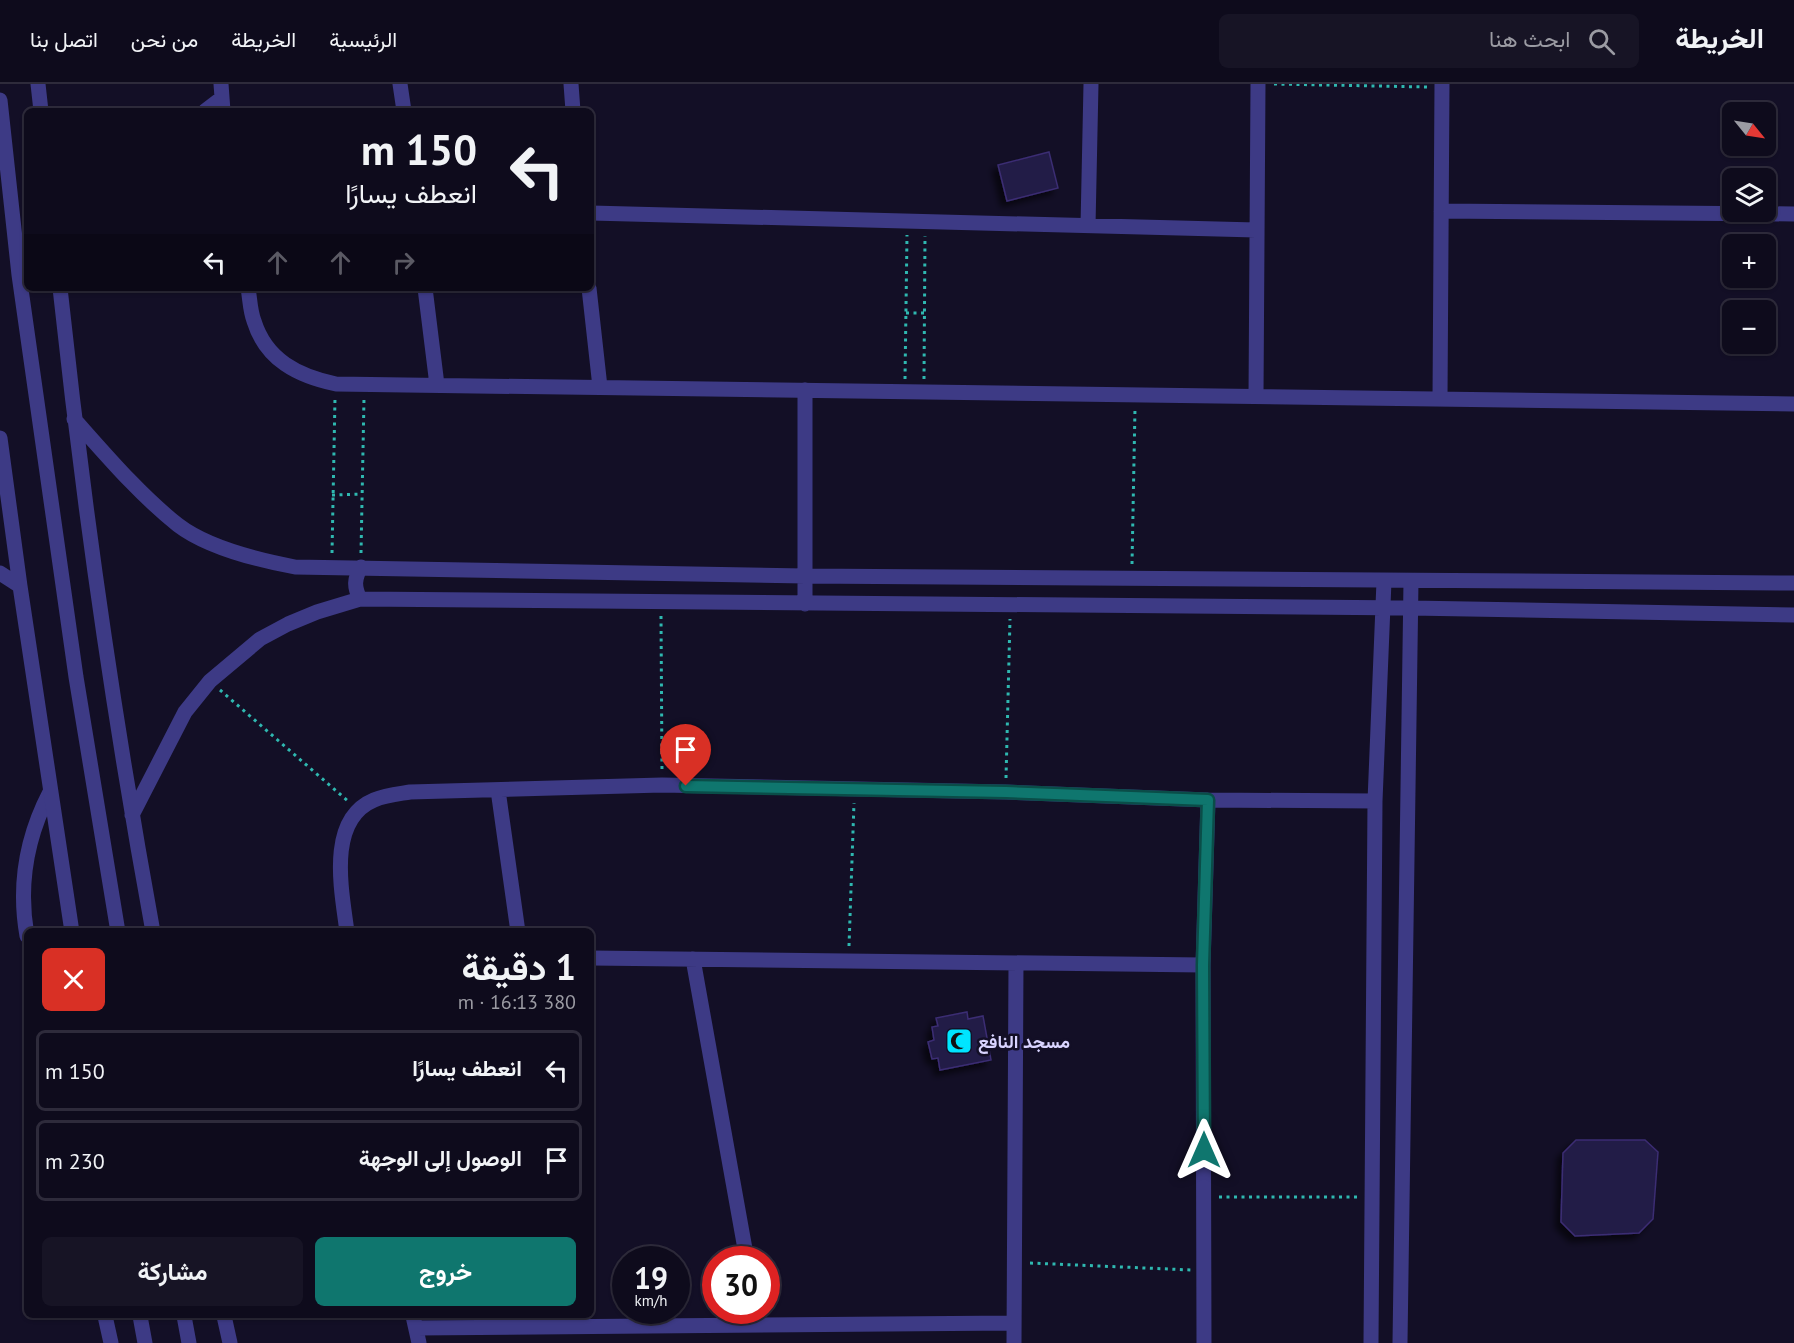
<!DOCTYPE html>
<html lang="ar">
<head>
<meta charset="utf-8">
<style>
  :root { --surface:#0e0b1c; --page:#171425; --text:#f1f3f6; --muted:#9b9ba3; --line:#2e2b3b; --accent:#0f766e }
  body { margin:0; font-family:"PT Sans",Vazirmatn,sans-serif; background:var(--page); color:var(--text); direction:rtl; height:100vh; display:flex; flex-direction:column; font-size:22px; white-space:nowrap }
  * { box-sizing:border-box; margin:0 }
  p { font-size:20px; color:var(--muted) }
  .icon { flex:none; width:33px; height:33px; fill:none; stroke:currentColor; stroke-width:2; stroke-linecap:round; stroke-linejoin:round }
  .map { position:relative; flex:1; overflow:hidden; direction:ltr }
  .sheet { position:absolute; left:24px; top:844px; width:570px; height:390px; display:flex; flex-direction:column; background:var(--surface); border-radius:9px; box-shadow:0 2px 4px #0004,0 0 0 2px var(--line); direction:rtl }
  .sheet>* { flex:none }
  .banner { position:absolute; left:24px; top:24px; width:570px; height:183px; border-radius:9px; box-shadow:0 2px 4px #0004,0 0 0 2px var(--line); direction:rtl; background:#0e0b1c; color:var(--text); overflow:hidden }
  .needle { width:39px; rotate:120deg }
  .controls { position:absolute; left:1722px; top:18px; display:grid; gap:12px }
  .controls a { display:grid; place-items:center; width:54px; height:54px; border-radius:9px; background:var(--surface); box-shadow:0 2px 4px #0004,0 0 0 2px var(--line); font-size:30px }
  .speed { position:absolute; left:612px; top:1162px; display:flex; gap:12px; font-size:30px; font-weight:700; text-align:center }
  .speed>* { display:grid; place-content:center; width:78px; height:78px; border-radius:50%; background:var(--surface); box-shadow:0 2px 4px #0004,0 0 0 2px var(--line); line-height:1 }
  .speed small { font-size:15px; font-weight:400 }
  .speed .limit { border:9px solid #d22; background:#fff; color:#111 }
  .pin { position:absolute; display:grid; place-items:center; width:51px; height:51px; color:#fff; margin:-62px -26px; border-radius:50% 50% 50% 0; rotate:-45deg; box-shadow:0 0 6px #0007 }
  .pin .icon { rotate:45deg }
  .me { position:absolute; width:66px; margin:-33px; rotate:0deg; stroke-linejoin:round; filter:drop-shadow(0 0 4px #0008) }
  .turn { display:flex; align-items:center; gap:21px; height:126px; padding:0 18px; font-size:27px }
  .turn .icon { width:78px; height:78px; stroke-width:2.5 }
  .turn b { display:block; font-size:42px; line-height:51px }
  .lanes { display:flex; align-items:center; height:57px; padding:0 18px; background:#0003; justify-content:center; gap:30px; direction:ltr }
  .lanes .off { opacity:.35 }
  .round { display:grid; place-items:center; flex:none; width:63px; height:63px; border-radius:9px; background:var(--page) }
  .overview { display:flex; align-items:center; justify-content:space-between; height:102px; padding:0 18px }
  h1 { font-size:36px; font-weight:700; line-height:45px }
  .button { display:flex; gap:12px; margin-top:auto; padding:12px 18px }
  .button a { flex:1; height:69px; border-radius:9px; background:var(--accent); color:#fff; font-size:24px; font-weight:700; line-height:69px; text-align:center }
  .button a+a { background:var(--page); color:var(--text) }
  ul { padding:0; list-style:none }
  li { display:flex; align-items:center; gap:18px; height:81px; margin:0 12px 9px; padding:0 6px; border:3px solid var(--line); border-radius:9px }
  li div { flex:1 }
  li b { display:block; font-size:22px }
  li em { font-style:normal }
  header { display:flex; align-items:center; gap:36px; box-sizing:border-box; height:84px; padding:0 30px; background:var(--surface); border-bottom:2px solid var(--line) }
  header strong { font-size:28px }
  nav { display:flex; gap:33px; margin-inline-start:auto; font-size:21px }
  .search { width:420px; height:54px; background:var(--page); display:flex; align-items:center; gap:15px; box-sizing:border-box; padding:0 21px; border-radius:9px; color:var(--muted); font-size:22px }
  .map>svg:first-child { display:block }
  .building { fill:#241b47; stroke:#3b2d73; stroke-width:1.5; filter:url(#shadow) }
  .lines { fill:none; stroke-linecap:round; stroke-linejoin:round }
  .path { stroke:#2fb8b0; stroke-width:3; stroke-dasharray:3 4.5; stroke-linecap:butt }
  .minor { stroke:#3d3a85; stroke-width:15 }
  .tertiary { stroke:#3d3a85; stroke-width:15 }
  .route-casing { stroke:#0a4d48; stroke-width:15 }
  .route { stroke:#0f766e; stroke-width:10 }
  .labels { text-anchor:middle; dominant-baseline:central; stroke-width:5; stroke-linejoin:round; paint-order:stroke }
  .poi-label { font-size:18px; font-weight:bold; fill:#d9d4ff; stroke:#130f26; text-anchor:start }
</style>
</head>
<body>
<header>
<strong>الخريطة</strong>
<div class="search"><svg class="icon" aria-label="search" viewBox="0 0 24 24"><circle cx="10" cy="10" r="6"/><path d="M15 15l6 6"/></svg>ابحث هنا</div>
<nav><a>الرئيسية</a><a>الخريطة</a><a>من نحن</a><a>اتصل بنا</a></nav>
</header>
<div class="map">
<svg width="1794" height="1259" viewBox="0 0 1794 1259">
  <defs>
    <filter id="shadow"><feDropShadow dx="-5.5" dy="5.5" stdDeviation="3" flood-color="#0009"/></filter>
  </defs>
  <rect width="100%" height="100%" fill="#130f26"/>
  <path class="building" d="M1049,68l9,36 -51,13 -9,-36z
    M967,928l1,7 15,-3 8,44 -51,10 -2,-12 -6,1 -4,-17 6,-2 -2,-13 6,-1 -2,-8z
    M1576,1056h69l13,12 -5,67 -14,14 -64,3 -14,-14 2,-69z"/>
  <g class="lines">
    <path class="path" d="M1274,0l154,3
      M906,229h19
      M905,295l2,-144
      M924,295l1,-143
      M332,411l30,-1
      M332,469l3,-155
      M361,469l3,-155
      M1132,480l3,-156
      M661,532l1,156
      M220,606l129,112
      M1006,694l4,-159
      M849,862l5,-143
      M1219,1113h140
      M1030,1179l161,7"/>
    <path class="minor" d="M38,0l3,27
      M221,0l2,27
      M400,0l4,27
      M571,0l2,27
      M205,27l17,-13
      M1441,127l353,3
      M591,129l665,17
      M1088,142l3,-142
      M60,204c23,215 54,431 93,644
      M248,204c2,11 2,23 6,33 12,39 44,55 82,63l1458,20
      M425,204l12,97
      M589,204l11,99
      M805,306v214
      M1256,312l2,-312
      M1440,315l2,-315
      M74,335c32,36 66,76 104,106 30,23 80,35 117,42l510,9 989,7
      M360,515c-6,-12 -6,-20 1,-32
      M498,706l20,142
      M132,731l53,-103 25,-31 50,-42 28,-15 29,-12 43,-13 1051,9 383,7
      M347,848c-5,-40 -21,-112 27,-132 12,-5 24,-6 36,-8l252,-7 344,7 202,8 167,1
      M27,852c-9,-51 -1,-98 23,-144
      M591,874l612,7
      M693,875l54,301
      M105,1232l6,27
      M224,1232l6,27
      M413,1232l6,27
      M416,1244l598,-5
      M1014,1259l2,-380
      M1204,1259l-1,-378 5,-165
      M1371,1259l4,-542 9,-220
      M1400,1259l11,-762"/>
    <path class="tertiary" d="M0,16l19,175 57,402 42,255
      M0,354l20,148 52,346
      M0,489l20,13
      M140,1232l5,27
      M184,1232l5,27"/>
  </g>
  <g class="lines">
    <defs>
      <path id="route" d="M686,702l320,6 202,8 -5,165 1,185"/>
    </defs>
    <use href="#route" class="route-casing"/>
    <use href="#route" class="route"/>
  </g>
  <defs>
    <symbol id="mosque-square" viewBox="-11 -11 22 22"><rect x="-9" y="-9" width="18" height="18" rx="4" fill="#00e5ff" stroke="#130f26"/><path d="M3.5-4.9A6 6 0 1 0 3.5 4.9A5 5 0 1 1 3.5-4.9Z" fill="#111"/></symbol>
  </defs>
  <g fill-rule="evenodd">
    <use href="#mosque-square" x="944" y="942" width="30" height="30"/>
  </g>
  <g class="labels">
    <g class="poi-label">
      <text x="978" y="957">مسجد النافع</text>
    </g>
  </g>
</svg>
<div class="controls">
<a><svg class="needle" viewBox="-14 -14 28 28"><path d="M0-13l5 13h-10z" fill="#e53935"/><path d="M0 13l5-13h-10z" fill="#9b9ba3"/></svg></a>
<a><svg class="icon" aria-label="layers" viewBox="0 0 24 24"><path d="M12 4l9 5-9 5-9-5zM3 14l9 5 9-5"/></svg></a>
<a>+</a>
<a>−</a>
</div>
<div class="speed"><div>19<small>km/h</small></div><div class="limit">30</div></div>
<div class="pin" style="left:686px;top:702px;background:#d93025"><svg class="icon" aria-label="arrive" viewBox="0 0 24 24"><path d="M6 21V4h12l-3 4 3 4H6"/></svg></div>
<svg class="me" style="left:1204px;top:1066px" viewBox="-20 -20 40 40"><path d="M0-17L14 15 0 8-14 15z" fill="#0f766e" stroke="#fff" stroke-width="4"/></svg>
<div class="banner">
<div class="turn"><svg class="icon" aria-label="left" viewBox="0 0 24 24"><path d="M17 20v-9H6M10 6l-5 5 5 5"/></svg><div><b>150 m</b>انعطف يسارًا</div></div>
<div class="lanes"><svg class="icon" aria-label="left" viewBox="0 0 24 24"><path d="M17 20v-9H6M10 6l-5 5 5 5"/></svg><svg class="icon off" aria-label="ahead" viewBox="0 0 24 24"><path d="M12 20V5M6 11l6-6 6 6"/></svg><svg class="icon off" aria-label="ahead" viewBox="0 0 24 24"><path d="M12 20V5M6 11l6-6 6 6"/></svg><svg class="icon off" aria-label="right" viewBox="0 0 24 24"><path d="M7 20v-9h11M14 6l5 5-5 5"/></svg></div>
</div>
<section class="sheet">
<div class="overview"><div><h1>1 دقيقة</h1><p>380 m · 16:13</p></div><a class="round" style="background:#d93025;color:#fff"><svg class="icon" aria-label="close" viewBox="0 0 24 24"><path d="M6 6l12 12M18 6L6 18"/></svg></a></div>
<ul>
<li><svg class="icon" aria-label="left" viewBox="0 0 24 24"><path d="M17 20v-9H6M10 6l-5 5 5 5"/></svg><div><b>انعطف يسارًا</b></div><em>150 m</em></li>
<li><svg class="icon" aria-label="arrive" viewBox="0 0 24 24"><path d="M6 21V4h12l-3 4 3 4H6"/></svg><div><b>الوصول إلى الوجهة</b></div><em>230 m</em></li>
</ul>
<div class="button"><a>خروج</a><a>مشاركة</a></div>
</section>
</div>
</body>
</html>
